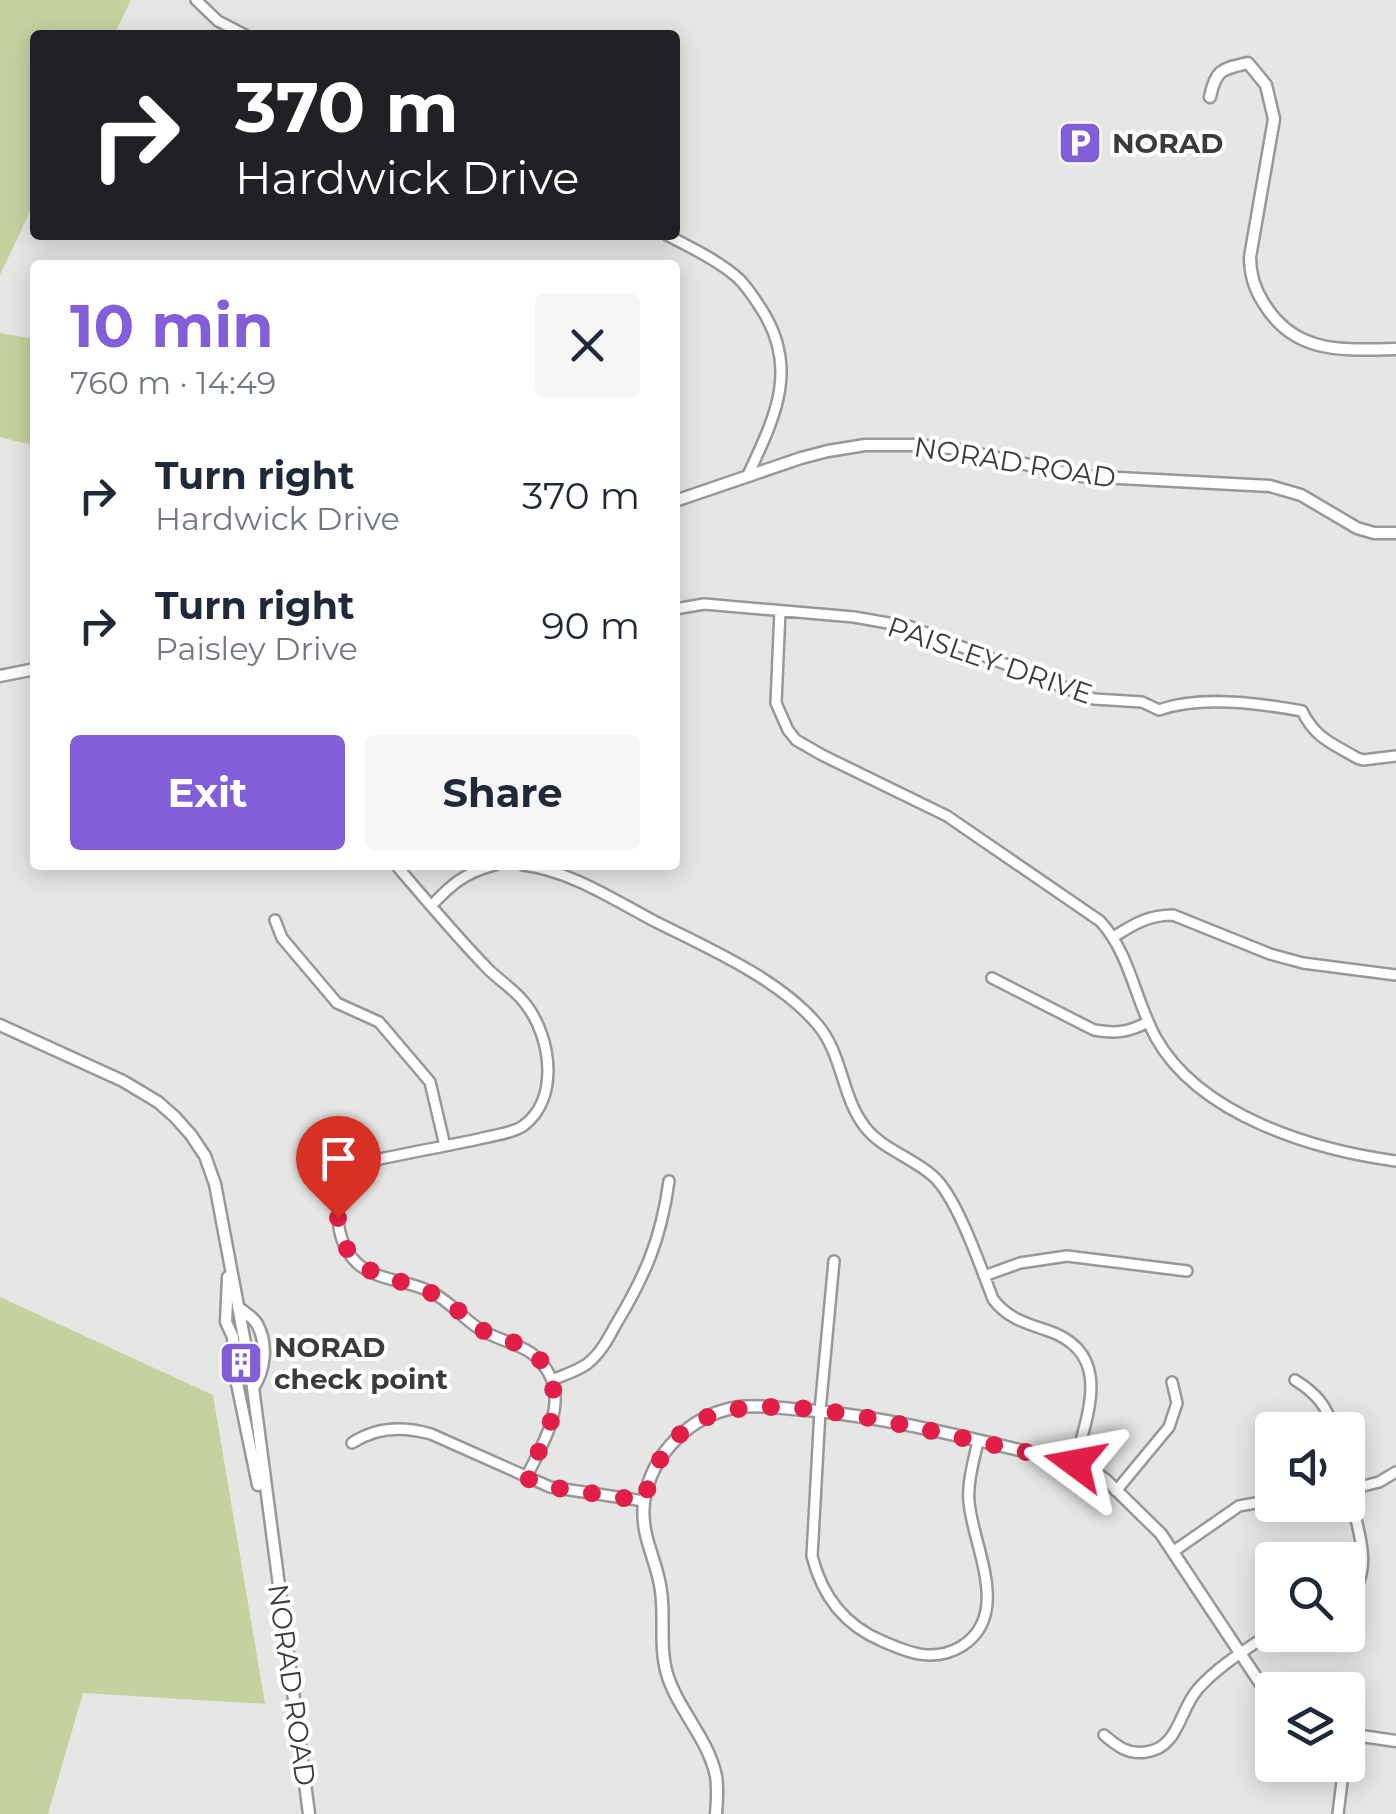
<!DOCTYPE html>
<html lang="en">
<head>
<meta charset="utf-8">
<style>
  :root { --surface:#fff; --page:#f6f6f7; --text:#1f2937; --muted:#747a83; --accent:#825ed9 }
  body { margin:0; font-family:Montserrat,sans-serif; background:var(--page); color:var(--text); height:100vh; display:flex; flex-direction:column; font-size:38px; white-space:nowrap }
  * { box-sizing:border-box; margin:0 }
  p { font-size:32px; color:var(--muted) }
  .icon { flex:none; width:55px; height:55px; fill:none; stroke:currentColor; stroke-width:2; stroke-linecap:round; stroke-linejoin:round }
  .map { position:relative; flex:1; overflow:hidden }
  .panel { position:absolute; left:30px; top:260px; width:650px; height:610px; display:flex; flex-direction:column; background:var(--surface); border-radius:10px; box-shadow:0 5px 25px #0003 }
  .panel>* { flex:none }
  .banner { position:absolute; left:30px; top:30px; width:650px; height:210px; border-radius:10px; box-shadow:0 5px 25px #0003; background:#202124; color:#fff; overflow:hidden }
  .fabs { position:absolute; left:1255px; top:1412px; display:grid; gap:20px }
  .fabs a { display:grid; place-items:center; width:110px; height:110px; border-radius:10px; background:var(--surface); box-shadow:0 5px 25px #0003; font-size:50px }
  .pin { position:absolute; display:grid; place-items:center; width:85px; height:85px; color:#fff; margin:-102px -42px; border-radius:50% 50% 50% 0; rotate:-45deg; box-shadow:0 0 10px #0007 }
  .pin .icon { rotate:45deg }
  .me { position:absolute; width:110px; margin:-55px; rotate:283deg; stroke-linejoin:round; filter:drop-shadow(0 0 8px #0008) }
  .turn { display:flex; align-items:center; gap:35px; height:210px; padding:0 40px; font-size:45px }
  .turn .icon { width:130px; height:130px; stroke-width:2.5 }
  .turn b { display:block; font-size:70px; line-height:85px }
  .round { display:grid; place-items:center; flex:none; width:105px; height:105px; border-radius:10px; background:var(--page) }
  .summary { display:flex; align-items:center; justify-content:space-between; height:170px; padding:0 40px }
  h1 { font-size:60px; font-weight:700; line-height:75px; color:var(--accent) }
  .cta { display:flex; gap:20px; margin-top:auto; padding:20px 40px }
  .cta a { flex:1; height:115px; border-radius:10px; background:var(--accent); color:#fff; font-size:40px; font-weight:700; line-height:115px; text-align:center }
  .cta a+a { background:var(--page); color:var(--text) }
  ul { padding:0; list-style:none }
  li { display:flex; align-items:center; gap:30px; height:130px; padding:0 40px }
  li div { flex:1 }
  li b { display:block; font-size:38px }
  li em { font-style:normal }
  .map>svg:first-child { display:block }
  .green { fill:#c5d2a0 }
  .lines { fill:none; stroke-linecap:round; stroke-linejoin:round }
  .minor-casing { stroke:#989996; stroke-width:14 }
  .tertiary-casing { stroke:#989996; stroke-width:15 }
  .minor { stroke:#fff; stroke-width:9 }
  .tertiary { stroke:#fff; stroke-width:10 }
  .route { stroke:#e11d48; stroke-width:18; stroke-dasharray:0 32.4 }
  .labels { text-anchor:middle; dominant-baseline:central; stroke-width:8; stroke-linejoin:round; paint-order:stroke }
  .poi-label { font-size:28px; font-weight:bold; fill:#3a3b3a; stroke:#fff; text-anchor:start }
  .street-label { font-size:28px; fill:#3a3b3a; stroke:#fff }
</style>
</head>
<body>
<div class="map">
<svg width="1396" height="1814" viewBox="0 0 1396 1814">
  <rect width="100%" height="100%" fill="#e6e7e4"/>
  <path class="green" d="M0,0h131l-17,35h-79v166l-35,74z
    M0,333l35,6v107l-35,-9z
    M0,1297l213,98 52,309 -182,-11 -35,121h-48z"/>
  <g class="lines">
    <defs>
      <path id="minor" d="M196,0l22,21 27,14
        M667,235c24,13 51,25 72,44 9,9 16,20 23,31 38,60 12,109 -15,167
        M675,609l29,-5 150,13 57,10 183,72 48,3 17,8c41,-15 100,-7 143,1 14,28 30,32 55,47l6,2 33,-4
        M780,611l-4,92 12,27 8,10 26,15 125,61 153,105c30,32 35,79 56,117 44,78 158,112 240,123
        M396,865c30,35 60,71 92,104 13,13 29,22 39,37 24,32 33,93 -4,120 -12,8 -30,9 -44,13 -33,7 -66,13 -99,20 -11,5 -23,11 -31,21 -18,24 -13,64 9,84 20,17 48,16 71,27 20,9 31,25 49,37 28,18 57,14 73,50 14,33 -11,70 -25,100
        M523,865c48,6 91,35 133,57 52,26 123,57 161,102 26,30 24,72 48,103 17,22 48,31 68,49 24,21 48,92 60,123 14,19 32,24 53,31 68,22 42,82 29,133
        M431,906c21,-22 33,-33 64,-41
        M275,920l7,18 55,65 42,19 51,60 15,64
        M1115,936c19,-12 34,-21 58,-21l97,39 33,9 93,12
        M992,978l102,52c22,4 35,2 54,-8
        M834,1261l-14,150 -8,145c10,40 32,69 70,85 27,12 52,22 80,5 50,-32 11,-99 7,-144 -2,-19 5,-42 9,-61
        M984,1276l36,-13 47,-7 120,15
        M552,1380c12,-5 25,-9 35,-16 13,-10 21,-25 28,-38 30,-50 46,-86 54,-145
        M1295,1380c21,13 32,26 39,50
        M352,1443c24,-16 51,-17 79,-9l119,53 94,14
        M1348,1488c7,33 29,83 0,109
        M1348,1490l31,-8 17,-10
        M1116,1491l53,-64 8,-24 -5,-21
        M1174,1551l65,-45 33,-6
        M1104,1735c13,11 24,20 42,17 33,-4 33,-42 52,-63 20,-23 49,-40 74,-57
        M1338,1814l6,-49"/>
      <path id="tertiary" d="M1210,97c6,-28 12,-28 38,-34l18,22 8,34 -24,138c0,17 4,31 13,45 31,53 80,48 133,47
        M675,501l126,-43 27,-7 37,-6h51l34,3 131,28 189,10 31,9 56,33 17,5h22
        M0,676l35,-7
        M0,1025l123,56 35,21 17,15 16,18 14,21 10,28 37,196 57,434
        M228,1277l-2,45 7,15 1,32 24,116
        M238,1307c6,5 15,10 19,17 11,20 8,46 -4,64
        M1348,1734l48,7
        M716,1814c1,-12 2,-26 0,-38 -8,-38 -38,-66 -49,-102 -8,-28 -2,-56 -6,-83 -4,-32 -21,-54 -17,-89 7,-48 47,-88 95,-95 22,-3 46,2 68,3 90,8 180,33 268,53l16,7 15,10 55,54 111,167"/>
    </defs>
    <use href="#minor" class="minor-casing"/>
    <use href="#tertiary" class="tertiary-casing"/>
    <use href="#minor" class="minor"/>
    <use href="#tertiary" class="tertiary"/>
  </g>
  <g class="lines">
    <path class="route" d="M338,1218c7,65 57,54 101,79 19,10 31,27 50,37 11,6 25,7 36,13 10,6 16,13 21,22 21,38 -4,74 -20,109l24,9 94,14c8,-32 24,-64 55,-80 57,-31 171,-3 233,10 48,11 95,21 143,32"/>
  </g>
  <defs>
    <symbol id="parking-square" viewBox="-11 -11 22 22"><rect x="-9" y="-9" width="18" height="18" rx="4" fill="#825ed9" stroke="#fff"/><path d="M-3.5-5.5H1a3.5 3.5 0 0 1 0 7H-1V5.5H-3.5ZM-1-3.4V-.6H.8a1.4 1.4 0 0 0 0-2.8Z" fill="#fff"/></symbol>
    <symbol id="building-square" viewBox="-11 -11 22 22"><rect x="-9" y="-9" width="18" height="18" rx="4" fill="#825ed9" stroke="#fff"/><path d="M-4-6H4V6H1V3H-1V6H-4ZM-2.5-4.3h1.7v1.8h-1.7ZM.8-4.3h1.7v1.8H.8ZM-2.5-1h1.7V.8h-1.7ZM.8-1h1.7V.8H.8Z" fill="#fff"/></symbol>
  </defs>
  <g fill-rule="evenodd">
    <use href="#parking-square" x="1055" y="118" width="50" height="50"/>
    <use href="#building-square" x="216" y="1338" width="50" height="50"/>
  </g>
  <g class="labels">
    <g class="poi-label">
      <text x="1112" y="143">NORAD</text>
      <text x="274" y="1347">NORAD<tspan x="274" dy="32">check point</tspan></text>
    </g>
    <g class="street-label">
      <text transform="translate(1015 462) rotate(9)">NORAD ROAD</text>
      <text transform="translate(990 660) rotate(19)">PAISLEY DRIVE</text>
      <text transform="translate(292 1685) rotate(82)">NORAD ROAD</text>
    </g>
  </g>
</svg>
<div class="fabs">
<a><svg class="icon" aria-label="sound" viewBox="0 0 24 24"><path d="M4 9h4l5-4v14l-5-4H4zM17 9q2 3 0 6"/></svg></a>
<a><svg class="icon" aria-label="search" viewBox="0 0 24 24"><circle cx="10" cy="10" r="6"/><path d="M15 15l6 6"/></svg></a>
<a><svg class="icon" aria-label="layers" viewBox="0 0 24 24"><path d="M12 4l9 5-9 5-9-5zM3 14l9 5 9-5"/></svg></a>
</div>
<div class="pin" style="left:338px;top:1218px;background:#d93025"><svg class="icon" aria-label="arrive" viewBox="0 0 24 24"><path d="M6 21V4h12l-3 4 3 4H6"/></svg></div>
<svg class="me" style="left:1075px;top:1463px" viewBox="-20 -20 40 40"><path d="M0-17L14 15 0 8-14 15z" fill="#e11d48" stroke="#fff" stroke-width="4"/></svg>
<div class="banner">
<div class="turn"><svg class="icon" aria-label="right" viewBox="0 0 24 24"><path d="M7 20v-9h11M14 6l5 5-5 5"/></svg><div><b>370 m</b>Hardwick Drive</div></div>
</div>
<section class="panel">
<div class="summary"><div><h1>10 min</h1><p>760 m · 14:49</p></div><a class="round"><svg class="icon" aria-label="close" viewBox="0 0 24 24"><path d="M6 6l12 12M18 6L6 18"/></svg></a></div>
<ul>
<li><svg class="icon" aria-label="right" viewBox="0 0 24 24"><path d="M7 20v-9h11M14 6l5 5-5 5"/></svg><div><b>Turn right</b><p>Hardwick Drive</p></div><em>370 m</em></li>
<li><svg class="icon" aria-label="right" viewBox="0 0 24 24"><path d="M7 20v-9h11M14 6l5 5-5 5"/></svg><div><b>Turn right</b><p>Paisley Drive</p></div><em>90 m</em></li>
</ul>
<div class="cta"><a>Exit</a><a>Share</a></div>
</section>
</div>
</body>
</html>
